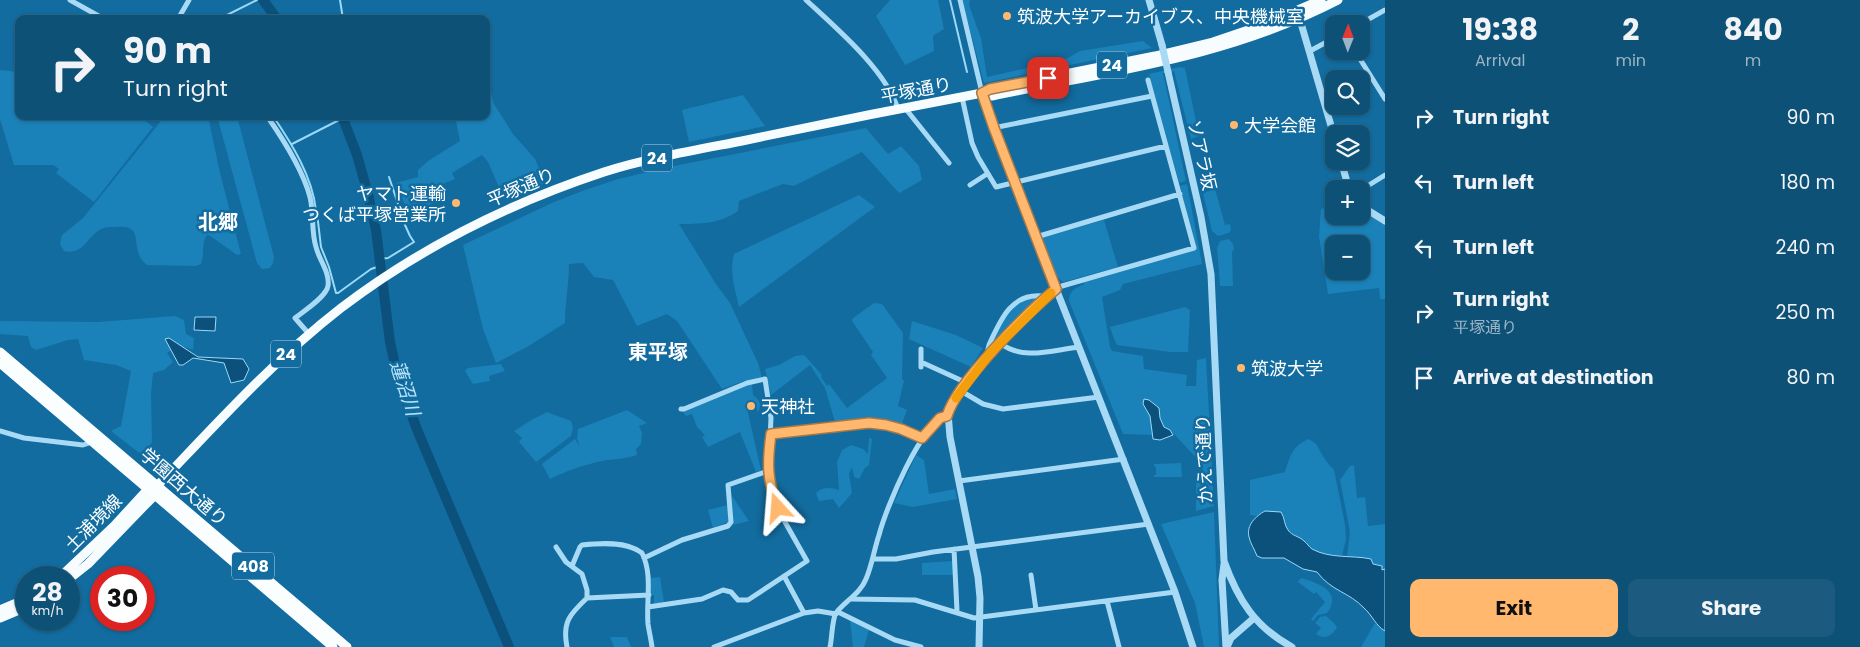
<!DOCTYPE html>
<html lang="en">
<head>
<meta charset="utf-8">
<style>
  :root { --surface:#0e5177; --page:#1c5b7f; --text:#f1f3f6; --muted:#9bb5c6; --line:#2e6889; --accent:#ffb86d }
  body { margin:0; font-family:Poppins,"Noto Sans JP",sans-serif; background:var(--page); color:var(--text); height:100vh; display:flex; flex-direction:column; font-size:19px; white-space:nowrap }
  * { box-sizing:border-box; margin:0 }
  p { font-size:16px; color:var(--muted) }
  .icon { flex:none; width:28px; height:28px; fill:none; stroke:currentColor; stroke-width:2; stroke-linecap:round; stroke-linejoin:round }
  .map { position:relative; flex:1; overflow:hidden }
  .sheet { display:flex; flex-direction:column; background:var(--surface); width:475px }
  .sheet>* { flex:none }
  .top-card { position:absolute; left:15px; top:15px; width:475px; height:105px; border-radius:10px; box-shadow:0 1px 4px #0004,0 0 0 1px var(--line); background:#0e5177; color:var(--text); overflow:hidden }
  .needle { width:32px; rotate:1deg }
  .buttons { position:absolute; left:1325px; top:15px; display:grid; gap:10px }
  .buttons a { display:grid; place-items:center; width:45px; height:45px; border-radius:10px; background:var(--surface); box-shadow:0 1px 4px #0004,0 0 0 1px var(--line); font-size:25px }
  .speed { position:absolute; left:15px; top:566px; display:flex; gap:10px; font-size:25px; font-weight:700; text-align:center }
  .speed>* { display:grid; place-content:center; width:65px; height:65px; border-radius:50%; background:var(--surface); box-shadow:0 1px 4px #0004,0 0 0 1px var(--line); line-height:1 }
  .speed small { font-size:12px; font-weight:400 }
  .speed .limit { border:8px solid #d22; background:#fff; color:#111 }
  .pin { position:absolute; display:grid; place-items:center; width:42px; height:42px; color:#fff; margin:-21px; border-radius:10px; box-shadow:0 2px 8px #0006 }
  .me { position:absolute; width:55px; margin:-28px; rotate:341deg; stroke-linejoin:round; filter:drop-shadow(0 0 4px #0008) }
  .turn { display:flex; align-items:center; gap:18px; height:105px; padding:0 25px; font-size:22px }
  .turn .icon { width:65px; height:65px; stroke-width:2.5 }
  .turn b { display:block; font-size:35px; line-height:42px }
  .eta { display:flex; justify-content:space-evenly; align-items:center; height:85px; text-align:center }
  .eta b { font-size:30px; font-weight:700; line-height:35px }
  .cta { display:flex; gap:10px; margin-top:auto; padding:10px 25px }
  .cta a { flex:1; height:58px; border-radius:10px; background:var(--accent); color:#111; font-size:20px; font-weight:700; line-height:58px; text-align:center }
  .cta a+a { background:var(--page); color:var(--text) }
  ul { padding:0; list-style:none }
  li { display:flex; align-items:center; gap:15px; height:65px; padding:0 25px }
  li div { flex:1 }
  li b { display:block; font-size:19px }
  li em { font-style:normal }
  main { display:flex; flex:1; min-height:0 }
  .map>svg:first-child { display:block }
  .green { fill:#1a81b9; fill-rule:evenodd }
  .water { fill:#0b517b; stroke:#9bd9f8 }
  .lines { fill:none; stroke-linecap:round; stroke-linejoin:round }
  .stream { stroke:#9bd9f8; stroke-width:2 }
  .river { stroke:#0b517b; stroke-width:10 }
  .minor { stroke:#a9daf5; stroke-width:5 }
  .tertiary { stroke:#a9daf5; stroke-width:7 }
  .primary { stroke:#f7fcff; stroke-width:9 }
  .trunk { stroke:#fbfeff; stroke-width:9 }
  .tertiary-bridge { stroke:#a9daf5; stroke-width:7 }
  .route-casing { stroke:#a67847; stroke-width:12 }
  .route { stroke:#ffb86d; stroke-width:9 }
  .slow { stroke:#f59e0b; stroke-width:9 }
  .poi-dot { fill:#ffb86d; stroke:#126c9f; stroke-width:2 }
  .labels { text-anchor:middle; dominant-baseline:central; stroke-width:5; stroke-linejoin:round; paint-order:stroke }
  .shield { fill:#126c9f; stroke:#b8d3e2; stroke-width:1 }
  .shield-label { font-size:16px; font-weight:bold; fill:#fff }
  .poi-label { font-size:18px; fill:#fff; stroke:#126c9f; text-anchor:start }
  .street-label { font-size:18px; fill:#fff; stroke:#126c9f }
  .water-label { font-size:19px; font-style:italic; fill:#b6e3fb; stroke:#126c9f }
  .quarter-label { font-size:20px; font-weight:bold; fill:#fff; stroke:#126c9f }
</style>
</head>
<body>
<main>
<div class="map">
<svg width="1385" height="647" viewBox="0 0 1385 647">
  <rect width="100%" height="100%" fill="#126c9f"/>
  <path class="green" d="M890,0h48l6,29 -11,7 1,15 -29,14 -29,-49z
    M962,0h8l-1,5 12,33 6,39 79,-18 14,-8 63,-10 9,7 -168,35z
    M1179,67l6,1 14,68 -8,3 -17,-68 -11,2 23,108 -7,2 -30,-109z
    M0,70l19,2v44h121l13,11 -59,75 -38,-29 3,-4 -6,-4h-39l-14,-46z
    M486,83h2l6,21 19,30 22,25 10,24 -41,16 -16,-37 -6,-7 -30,18 3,6 -20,8 5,14 -32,11 -12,-29 22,-6v-7l10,-9 32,-20 -5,-25h31z
    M743,95l22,31 -76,16 -7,-32z
    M165,116h43l12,57 21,81 -4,1 -28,-20h-2c-6,8 -2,19 -6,29l-5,2 -49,-1c-20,-15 1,-41 -31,-38 -6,0 -13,0 -18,4 -12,9 -16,24 -34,20l-4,-7 2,-9 21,-17z
    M217,116h20l37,141 -1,6 -3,5 -8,1 -5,-6z
    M866,128l22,26 13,-8 18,20 3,14 -23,13 -37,-41 -68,34 -11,-2 -44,17 -1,10c-18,13 -38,13 -59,13l37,60 14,19 28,60 4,15 -18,3 -22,8 -45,-68 -10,-7 -30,12 -24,-46 -19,-3 -11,-14 -14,1c0,20 -4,39 -4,59l-38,24 -31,16 -13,-34 -20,-84 91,-43 31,-12 33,-11 51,-12z
    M1187,184l15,80 -79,20 -3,6 -18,7 8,50 2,4 31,5 1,13 43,6 -1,11h10l1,-26 9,-2 8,148 -18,5v-37h6l1,-9 -30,-32 -9,-5 -4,-10 -1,-10 -10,-8 -6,4 7,12 2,19 -29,-1 -54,-133c0,-10 6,-13 15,-17v-2l112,-33 -16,-63z
    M1215,189l10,36 5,-1 1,6 -2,3 -11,3 -6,-5 -9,-38z
    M859,195l16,12 -136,100c-4,-18 -10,-35 -5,-53z
    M1333,205l1,11h27v-6l24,15v74h-5l-1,-11 -51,6 -9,-58 2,-27zM1334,244h27v27h-27z
    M1104,220l14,47 -55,15 -10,-9 -12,-33 2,-3z
    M1229,239l4,5 1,5 -2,3 1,34h-13l-3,-38 3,-7z
    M1039,297l-49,49c12,-25 18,-45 49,-49z
    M874,303l8,1 21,29 -1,46 2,2 -6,25 9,4 -6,16 -27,-8 -39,4 -10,-34 -15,-23 -39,30 -6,-26 14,-4 16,-9 9,-1 3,3 15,17 -1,2 6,9 2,-2 18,24 40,-30 -16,-23 2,-3 -21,-31 1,-3z
    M1185,307l5,3 -2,42h-18l-53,-7 -3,-6 -4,-12z
    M175,316l9,4 2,14 8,4 -1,12c-11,-5 -17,-4 -26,3l6,9 -9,8 -11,3 -2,20 1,49 -7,12 -7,-2 -27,-21 10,-5 10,-55 -15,-6 -32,-5 -6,-21 -10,1 -32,10 -5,-3 -3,-11 -28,-2v-13l98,1z
    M912,321l44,14 27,13 -12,19 -62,-28z
    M501,364l4,7 -16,5 1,5 -17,3 -8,-13 3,-3z
    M752,384l1,11c7,6 9,8 5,17l-4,-10 -8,2 15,66 -5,2 -16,-40 -32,15 -6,-10 3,-2 -8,-8 -5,-13 -6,2 -3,-4 7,-4 54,-22z
    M627,410l20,13 -8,3 3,7 -1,11 -5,5 1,6c-12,4 -23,4 -35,6 -18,4 -36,10 -52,18l-8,-15 33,-25 5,8 -3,-8 1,-10z
    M547,412l24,9 2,6 -2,9 -35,26 -17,-20 3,-4 -8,-7 19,-12z
    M869,438l3,1 -3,26 -4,3 -6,11 -5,-2 -2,-10 -3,7 3,19 -13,15 -6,-9 -14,2 -3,-8c8,-7 14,-5 23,-3l-2,-28 5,-12 9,-5 12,4 5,5z
    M1309,439l7,5 10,17 8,9 11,54 1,15 -4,17c-9,-1 -23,-2 -31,-8 -3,-2 -5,-6 -8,-8 -12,-7 -18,-9 -19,-23l-19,-6 -9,5 -6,-1v-35l35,-8c5,-16 7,-26 24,-33z
    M916,455l8,5 5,34 26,-5 2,10 -44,8 -19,-4z
    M1181,463l1,14h-28v-2h2v-8l-2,-1v-2z
    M1354,465l3,33 8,-1 3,29 17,-2v45l-3,1 -22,-13h-13l3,-25 -10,-52 10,-14z
    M732,496l17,25 -16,4z
    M728,505l2,16 -17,7 -5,-18z
    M1214,512l5,135h-15l-9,-44 -34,-79z
    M953,561v14h-31v-12z
    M660,577l4,25 -10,2v-9h-3v-17z
    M1301,578c17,5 42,13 26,35l-9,2 -5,6 -2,-2 14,-17 -9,-10 -2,2 -16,-12z
    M1326,616l8,7 3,4c-4,9 -13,13 -21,7l5,-6 -6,-5 5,-6z
    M850,620l19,10 -5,17h-11z
    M1375,623l10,8v16h-24z
    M610,637h17l4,10h-17z"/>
  <path class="water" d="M195,317h21l-1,14 -21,-1z
    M169,338l29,19 45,2 6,10 -5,11 -13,3 -7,-20 -31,-5 -10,7h-4l-14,-26z
    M1144,399l5,1 10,8 1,10 4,9 6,3 3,5 -13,5 -7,-1 -3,-23 -7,-12z
    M1265,511l16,1c4,6 3,13 7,18 4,6 11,6 16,11 3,2 5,6 8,8 18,10 41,6 59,10l2,5 9,2v4l3,-1v62c-9,-5 -13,-16 -21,-23 -15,-16 -33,-17 -47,-36l-14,-3 -19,-11h-22l-5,-2c-2,-6 -7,-13 -8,-19 -3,-12 7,-21 16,-26z"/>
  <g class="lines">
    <path class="stream" d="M340,0l3,19
      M950,0l17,72
      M219,19l38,-19
      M273,116c19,28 39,60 43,94
      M397,116v1
      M292,144l55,-28
      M317,213l4,34 8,20 7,26h2l33,-24 9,-3
      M379,259l9,-1 26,-16 -4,-6 -5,-11 -16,-48"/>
    <path class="river" d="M263,0l14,19
      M342,116l15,39 11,39 8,36 14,112 8,36 20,54 91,215"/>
    <path class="minor" d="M70,0l34,19
      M806,0c30,28 79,69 92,109
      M960,0l22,93
      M178,19l11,-19
      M1360,24l25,-14
      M1310,51l24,-13
      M1355,51l30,48
      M962,97l10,46 6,14 18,30 170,-41
      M905,108l44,55
      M267,116c16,23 36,54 43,81 4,16 1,34 6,50 3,13 14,25 12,39 -2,11 -24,25 -33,32l14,16
      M993,128l159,-32
      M970,185l17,-11
      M1361,190l24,-15
      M1036,237l144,-43
      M1056,289l6,-3 132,-38 -46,-168
      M1000,343c23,18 52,7 79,4
      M991,352l-3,-3 1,-4c11,-24 22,-52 53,-49l3,3
      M921,362l46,21
      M921,367v-18
      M961,391l22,13 20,5 96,-12
      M0,431l24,7 59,7 9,-3
      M771,434l98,-11 32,6 21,9
      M959,481l165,-22
      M556,547l10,15 16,12 5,16v8
      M954,549l3,62
      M644,558l38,-18 46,-14 3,-4 -3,-37 40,-14
      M873,559h23l37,-7 216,-28
      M572,566l8,-19 2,-2c18,-2 45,-4 60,8 11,22 4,47 6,71 1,7 3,15 4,23
      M1031,575l5,35
      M784,576l20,37
      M851,599l64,1 59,18 201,-26
      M1107,601l12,46
      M648,607l54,-8 21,-9 8,2 7,8h10l59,-39 -26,-46 -13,-35 3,-62 -6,-39 -18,4 -63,26h-3
      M838,612l57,28 26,7
      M567,647c-5,-25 3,-33 20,-49l62,-3
      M714,647l90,-34 14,-2 18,3
      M830,647c2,-8 2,-28 6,-34 9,-12 24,-19 30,-34 6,-14 8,-29 13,-44 7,-27 42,-112 68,-120"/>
    <path class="tertiary" d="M1149,0l13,45
      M1298,13l36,123
      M1168,72l33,145 10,57 13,287c14,39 31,66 68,86
      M982,93l11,35 182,464 18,55
      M1341,161l8,28
      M1361,206l24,15
      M1224,564l-2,16 4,67
      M979,647l1,-49 -2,-21 -28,-140 -2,-24 19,-30 24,-31 65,-63
      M1227,647l4,-9 23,-20"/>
    <path class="primary" d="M982,93l10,3c119,-25 236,-39 346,-96
      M59,578l55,-52 34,-37 6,-2
      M69,579l19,-15 59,-61 8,-8 3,-10c59,-62 116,-125 183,-177 79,-60 169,-105 263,-136 45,-14 92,-22 138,-31 80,-17 160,-33 240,-48l8,-4 165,-33 58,-14 50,-17 58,-25
      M0,610l26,-11
      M0,618l26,-11"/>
    <path class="trunk" d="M0,352l347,295
      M0,363l333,284"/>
    <path class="tertiary-bridge" d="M1162,45l6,27"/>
  </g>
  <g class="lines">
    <defs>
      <path id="route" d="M778,508c-11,-28 -11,-44 -7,-74l98,-11 17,2 15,4 21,9 18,-20 7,-2c10,-34 81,-104 109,-127l-62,-161 -12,-35 8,-4 58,-11"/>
    </defs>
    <use href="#route" class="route-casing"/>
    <use href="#route" class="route"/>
    <path class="slow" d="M956,398l35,-46 60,-59"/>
  </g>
  <g class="poi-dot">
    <circle cx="1007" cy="16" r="5"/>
    <circle cx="1234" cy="125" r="5"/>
    <circle cx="456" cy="203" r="5"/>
    <circle cx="1241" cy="368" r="5"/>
    <circle cx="751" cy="406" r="5"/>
  </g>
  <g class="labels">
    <g class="shield">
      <rect x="1097" y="51.5" width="30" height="27" rx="4"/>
      <rect x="642" y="144.5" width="30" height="27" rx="4"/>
      <rect x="271" y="340.5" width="30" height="27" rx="4"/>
      <rect x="232" y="552.5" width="42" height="27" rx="4"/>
    </g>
    <g class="shield-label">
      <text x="1112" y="65">24</text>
      <text x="657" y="158">24</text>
      <text x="286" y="354">24</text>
      <text x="253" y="566">408</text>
    </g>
    <g class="poi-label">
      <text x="1017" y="16">筑波大学アーカイブス、中央機械室</text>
      <text x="1244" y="125">大学会館</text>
      <text x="446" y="193" text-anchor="end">ヤマト運輸<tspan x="446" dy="21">つくば平塚営業所</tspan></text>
      <text x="1251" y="368">筑波大学</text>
      <text x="761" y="406">天神社</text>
    </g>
    <g class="street-label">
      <text transform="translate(916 90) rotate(-11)">平塚通り</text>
      <text transform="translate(1202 155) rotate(77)">ソアラ坂</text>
      <text transform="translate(521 187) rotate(-23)">平塚通り</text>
      <text transform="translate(1204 459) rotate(-92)">かえで通り</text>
      <text transform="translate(184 487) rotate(41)">学園西大通り</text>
      <text transform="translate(93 523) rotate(-45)">土浦境線</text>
    </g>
    <g class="water-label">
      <text transform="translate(405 388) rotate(72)">蓮沼川</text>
    </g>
    <g class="quarter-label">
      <text x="218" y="222">北郷</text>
      <text x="658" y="352">東平塚</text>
    </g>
  </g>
</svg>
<div class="buttons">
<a><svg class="needle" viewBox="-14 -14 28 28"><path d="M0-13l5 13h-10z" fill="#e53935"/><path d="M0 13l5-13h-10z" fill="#9bb5c6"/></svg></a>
<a><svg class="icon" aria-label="search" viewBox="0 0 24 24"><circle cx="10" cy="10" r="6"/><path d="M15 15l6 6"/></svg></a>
<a><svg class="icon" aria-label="layers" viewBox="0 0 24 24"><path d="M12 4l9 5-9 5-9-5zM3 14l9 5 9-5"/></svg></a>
<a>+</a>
<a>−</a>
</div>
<div class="speed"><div>28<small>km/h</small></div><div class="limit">30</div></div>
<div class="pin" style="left:1048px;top:78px;background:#d93025"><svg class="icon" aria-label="arrive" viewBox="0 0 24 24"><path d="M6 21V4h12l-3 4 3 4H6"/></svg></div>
<svg class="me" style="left:778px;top:508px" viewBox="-20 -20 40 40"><path d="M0-17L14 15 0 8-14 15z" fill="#ffb86d" stroke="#fff" stroke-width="4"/></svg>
<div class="top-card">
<div class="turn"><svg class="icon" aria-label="right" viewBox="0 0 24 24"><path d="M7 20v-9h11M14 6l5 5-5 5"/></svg><div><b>90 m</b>Turn right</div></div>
</div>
</div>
<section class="sheet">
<div class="eta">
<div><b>19:38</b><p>Arrival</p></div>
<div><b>2</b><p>min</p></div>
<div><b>840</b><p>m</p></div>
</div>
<ul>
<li><svg class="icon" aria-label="right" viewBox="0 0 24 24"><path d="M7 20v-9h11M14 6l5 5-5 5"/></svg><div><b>Turn right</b></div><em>90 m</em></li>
<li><svg class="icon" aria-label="left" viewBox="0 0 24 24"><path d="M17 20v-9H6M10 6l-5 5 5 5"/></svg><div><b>Turn left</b></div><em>180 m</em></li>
<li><svg class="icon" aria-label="left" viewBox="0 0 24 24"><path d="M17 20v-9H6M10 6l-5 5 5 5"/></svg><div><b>Turn left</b></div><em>240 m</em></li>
<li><svg class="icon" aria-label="right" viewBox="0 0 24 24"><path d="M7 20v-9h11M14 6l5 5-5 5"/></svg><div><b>Turn right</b><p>平塚通り</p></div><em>250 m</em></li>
<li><svg class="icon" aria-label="arrive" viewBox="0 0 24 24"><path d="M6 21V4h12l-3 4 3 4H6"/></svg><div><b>Arrive at destination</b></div><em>80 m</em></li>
</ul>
<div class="cta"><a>Exit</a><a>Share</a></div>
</section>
</main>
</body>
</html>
